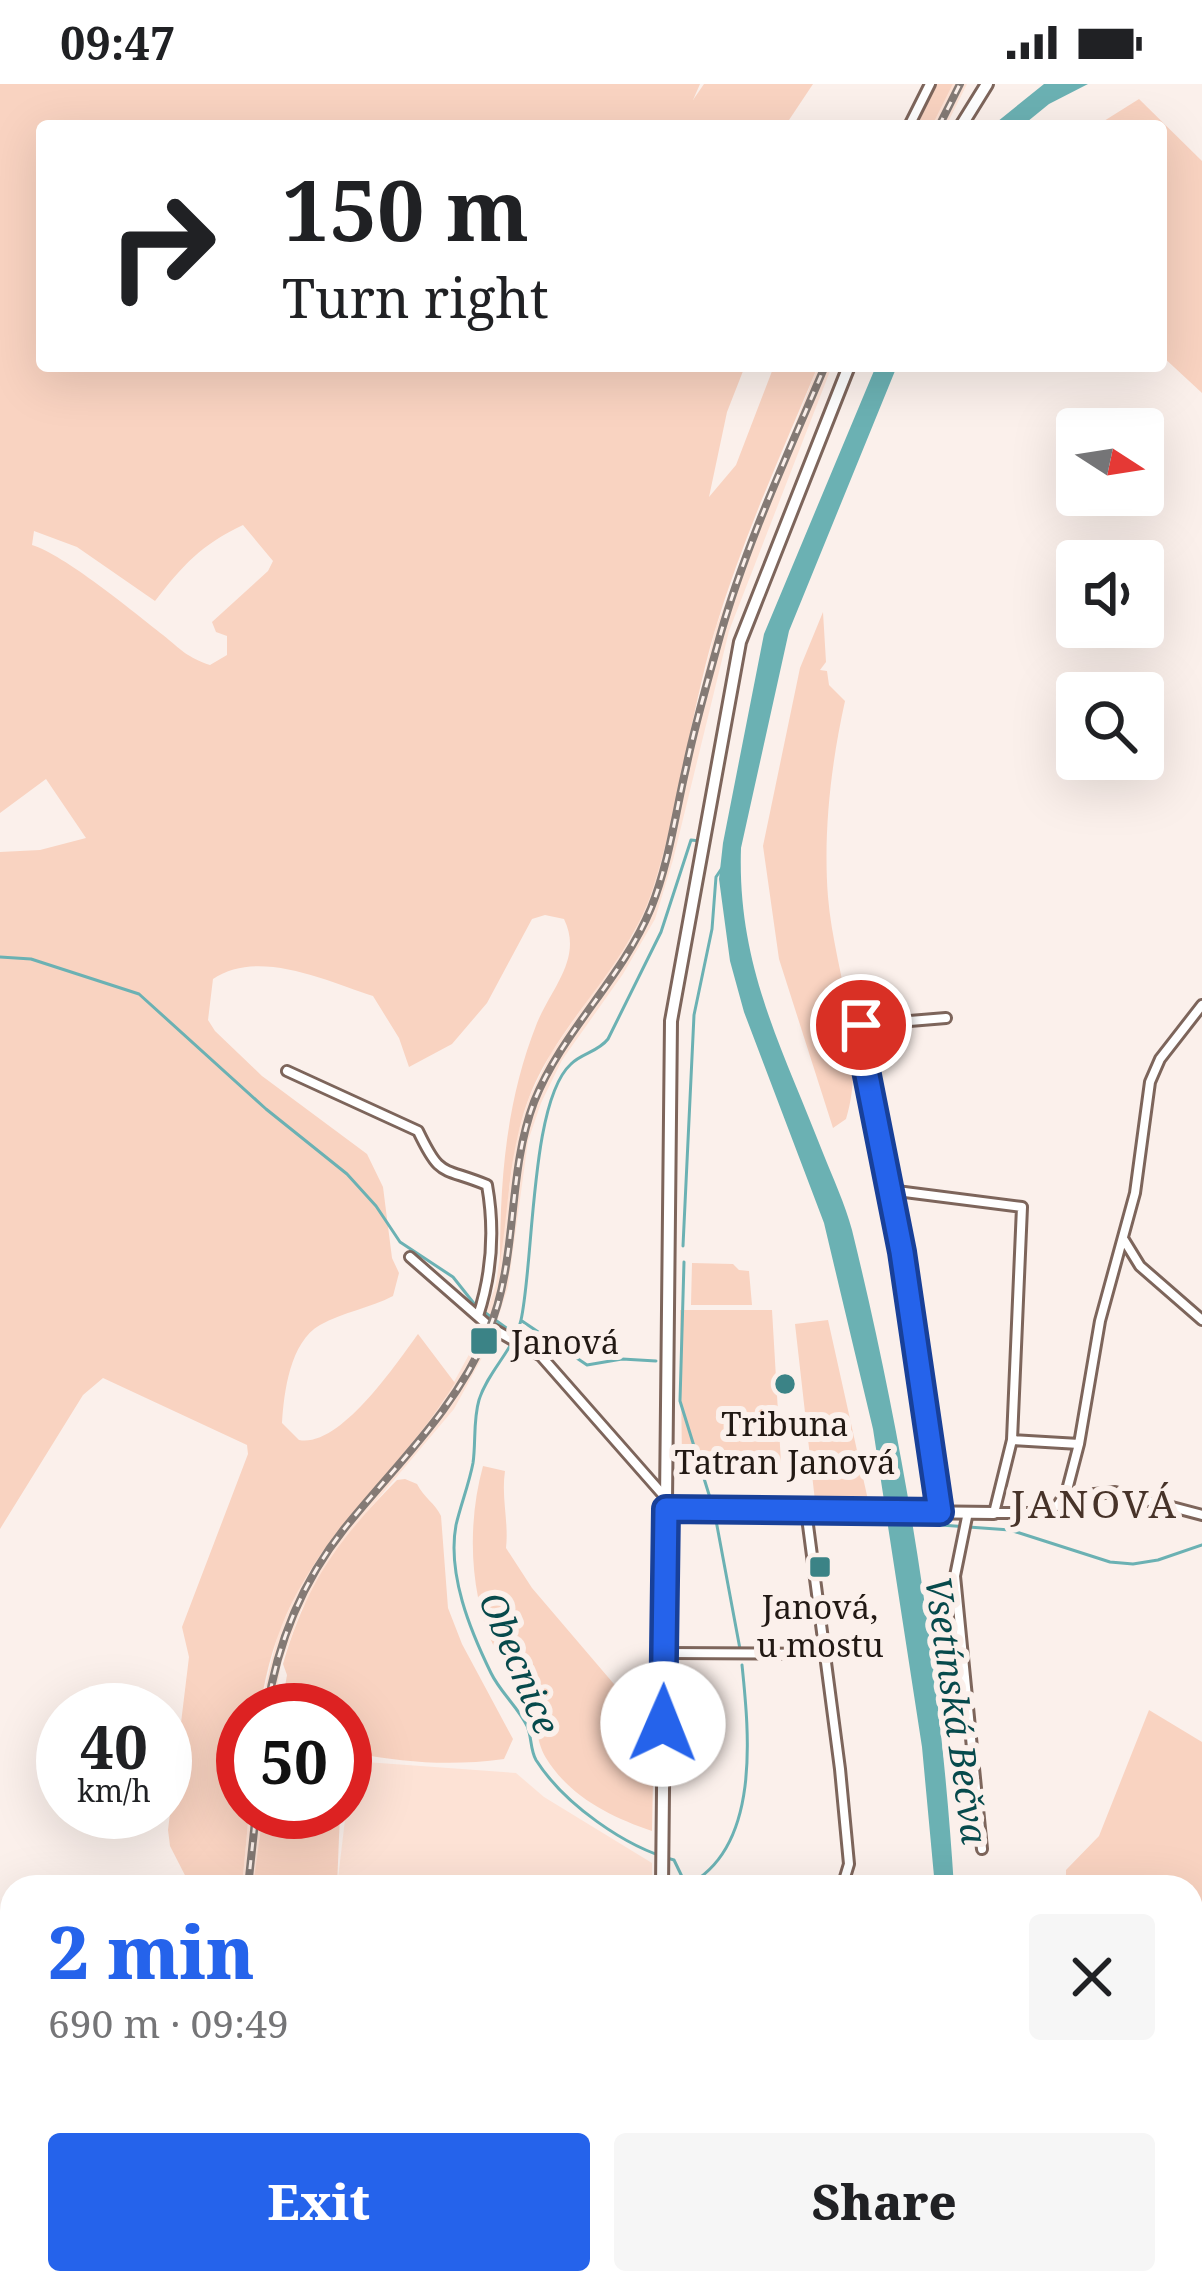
<!DOCTYPE html>
<html lang="en">
<head>
<meta charset="utf-8">
<style>
  :root { --surface:#fff; --page:#f6f6f6; --text:#202124; --muted:#757577; --accent:#2563eb }
  body { margin:0; font-family:"Noto Serif",serif; background:var(--page); color:var(--text); height:100vh; display:flex; flex-direction:column; font-size:45px; white-space:nowrap }
  * { box-sizing:border-box; margin:0 }
  p { font-size:39px; color:var(--muted) }
  .icon { flex:none; width:66px; height:66px; fill:none; stroke:currentColor; stroke-width:2; stroke-linecap:round; stroke-linejoin:round }
  .map { position:relative; flex:1; overflow:hidden }
  .drawer { position:absolute; left:0px; top:1791px; width:1203px; height:420px; display:flex; flex-direction:column; background:var(--surface); border-radius:36px 36px 0 0; box-shadow:0 12px 48px #0002 }
  .drawer>* { flex:none }
  .guide { position:absolute; left:36px; top:36px; width:1131px; height:252px; border-radius:12px; box-shadow:0 12px 48px #0002; background:#fff; color:var(--text); overflow:hidden }
  .needle { width:78px; rotate:102deg }
  .controls { position:absolute; left:1056px; top:324px; display:grid; gap:24px }
  .controls a { display:grid; place-items:center; width:108px; height:108px; border-radius:12px; background:var(--surface); box-shadow:0 12px 48px #0002; font-size:60px }
  .speed { position:absolute; left:36px; top:1599px; display:flex; gap:24px; font-size:60px; font-weight:700; text-align:center }
  .speed>* { display:grid; place-content:center; width:156px; height:156px; border-radius:50%; background:var(--surface); box-shadow:0 12px 48px #0002; line-height:1 }
  .speed small { font-size:30px; font-weight:400 }
  .speed .limit { border:18px solid #d22; background:#fff; color:#111 }
  .pin { position:absolute; display:grid; place-items:center; width:102px; height:102px; color:#fff; margin:-51px; border:6px solid #fff; border-radius:50%; box-shadow:0 3px 12px #0007 }
  .me { position:absolute; width:132px; margin:-66px; rotate:1deg; stroke-linejoin:round; filter:drop-shadow(0 0 9px #0008) }
  .turn { display:flex; align-items:center; gap:42px; height:252px; padding:0 48px; font-size:54px }
  .turn .icon { width:156px; height:156px; stroke-width:2.5 }
  .turn b { display:block; font-size:84px; line-height:102px }
  .round { display:grid; place-items:center; flex:none; width:126px; height:126px; border-radius:12px; background:var(--page) }
  .summary { display:flex; align-items:center; justify-content:space-between; height:204px; padding:0 48px }
  h1 { font-size:72px; font-weight:800; line-height:90px; color:var(--accent) }
  .button { display:flex; gap:24px; margin-top:auto; padding:24px 48px }
  .button a { flex:1; height:138px; border-radius:12px; background:var(--accent); color:#fff; font-size:48px; font-weight:800; line-height:138px; text-align:center }
  .button a+a { background:var(--page); color:var(--text) }
  .status { display:flex; justify-content:space-between; align-items:center; height:84px; padding:0 60px; background:var(--surface); direction:ltr }
  .status svg { height:33px; fill:currentColor }
  .map>svg:first-child { display:block }
  .built { fill:#fde2d5 }
  .green { fill:#f9d3c1; fill-rule:evenodd }
  .water { fill:#6bb1b3 }
  .lines { fill:none; stroke-linecap:round; stroke-linejoin:round }
  .stream { stroke:#6bb1b3; stroke-width:3 }
  .minor-casing { stroke:#7d655b; stroke-width:14 }
  .tertiary-casing { stroke:#7d655b; stroke-width:16 }
  .secondary-casing { stroke:#7d655b; stroke-width:16 }
  .minor { stroke:#fff; stroke-width:8 }
  .tertiary { stroke:#fff; stroke-width:10 }
  .secondary { stroke:#fff; stroke-width:10 }
  .rail-casing { stroke:#847a75; stroke-width:8 }
  .rail { stroke:#fbf0eb; stroke-width:3; stroke-dasharray:9; stroke-linecap:butt }
  .route-casing { stroke:#184099; stroke-width:30 }
  .route { stroke:#2563eb; stroke-width:21 }
  .poi-dot { fill:#3b8386; stroke:#fbf0eb; stroke-width:4.5 }
  .labels { text-anchor:middle; dominant-baseline:central; stroke-width:12; stroke-linejoin:round; paint-order:stroke }
  .poi-label { font-size:33px; fill:#221914; stroke:#fbf0eb }
  .water-label { font-size:36px; font-style:italic; fill:#074a4c; stroke:#fbf0eb }
  .quarter-label { font-size:39px; letter-spacing:3px; fill:#473329; stroke:#fbf0eb }
</style>
</head>
<body>
<div class="status"><b>09:47</b><svg viewBox="0 0 49 12"><path d="M0 12V9h3v3zM5 12V6h3v6zM10 12V3h3v9zM15 12V0h3v12zM26 1h20v11H26zM47 4h2v5h-2z"/></svg></div>
<div class="map">
<svg width="1202" height="2211" viewBox="0 0 1202 2211">
  <rect width="100%" height="100%" fill="#fbf0eb"/>
  <path class="built" d="M953,0h14l-21,42h-14z
    M818,282h14l-103,265 -56,229 -18,59 -32,55 -61,86 -21,43 -13,38 -20,146 -18,56 -36,66 -104,123 -49,78 -20,54 -8,46h-13l18,-77 31,-66 31,-43 103,-122 35,-64 18,-54 20,-146 13,-40 22,-45 82,-118 20,-47 63,-261z
    M352,1677l164,12 28,24 108,66v24h-315z
    M249,1728h13l-7,75h-13z"/>
  <path class="green" d="M0,0h700l-7,16 11,-16h109l-28,42h-743v240h703l-18,46 -18,85 27,-32 38,-99h44c-36,86 -76,174 -103,264 -25,85 -35,174 -62,258 -23,72 -81,122 -114,187 -30,59 -29,124 -39,188 0,-84 6,-162 37,-240 15,-36 46,-65 27,-104l-19,-4 -13,4 -45,84 -35,41 -43,23 -10,-29 -26,-42c-46,-15 -115,-48 -160,-17l-5,41 7,11 47,45 105,78 16,33 9,71 7,15 -6,23c-23,12 -50,16 -73,29 -30,17 -36,67 -38,98l17,17c41,8 97,-76 119,-106l37,49c-77,123 -172,166 -195,327h-17v102h6l-7,75h-51l-21,-41 -2,-16 21,-173 -7,-30 66,-173 -1,-9 -144,-67 -20,17 -83,134v-677l40,-2 46,-12 -40,-59 -46,34zM243,441l30,36 -5,10 -56,51 4,10 11,4v19l-17,10c-22,-7 -30,-16 -47,-30 -29,-23 -100,-81 -131,-90l2,-14 43,16 78,54c28,-36 46,-56 88,-76z
    M936,0h17l-21,42h-15z
    M1139,15l63,62v232l-41,-38v-229h-65z
    M823,528l3,50 -6,8 7,1 2,14 16,16c-14,63 -22,132 -17,196 6,73 40,150 18,222l-13,9 -54,-169 -16,-113 37,-178z
    M692,1179l41,1 6,6 10,1 3,34h-61z
    M680,1226h92l9,153 -99,-2z
    M828,1236l40,180 -53,1 -20,-177z
    M483,1382l22,5c-4,27 4,51 1,77l26,40 122,143 -2,100c-41,-14 -82,-34 -106,-73 -11,-18 -9,-43 -21,-62 -10,-16 -22,-29 -30,-47 -26,-54 -28,-125 -12,-183z
    M405,1395l12,5c7,14 18,19 24,32l7,92 14,36 51,95 -9,20c-51,7 -99,4 -149,-6l-10,8v-51h-64l6,-35 -4,-11c24,-82 55,-124 114,-184z
    M1149,1626l53,32v553h-162v-12h151v-396h-125v-17l33,-34z
    M263,1728h77l-3,75h-84z
    M0,1885l12,5v78l-8,6 8,4v54l-12,-4z
    M0,2034l12,2v163h101l-4,12h-109z
    M903,2199h81l-2,12h-82z"/>
  <path class="water" d="M1044,0h44l-39,20 -27,22h-30z
    M876,282h21l-108,265 -48,217c-4,118 41,199 82,305 10,25 22,51 29,77 53,216 88,435 102,657h-19l-13,-140 -49,-318 -49,-206 -80,-211 -14,-51 -11,-82 4,-36 41,-209z"/>
  <g class="lines">
    <path class="stream" d="M0,873l31,2 108,35 127,115 81,65 29,32 24,36 53,35 23,29 40,29
      M683,1162l11,-231 18,-86 4,-52 6,-9
      M684,1178l-4,139 31,100
      M522,1237l65,44 35,-6 34,2
      M715,1431l25,134
      M913,1439l97,7 100,32 23,2 25,-4 44,-15
      M688,1801c73,-38 61,-152 54,-220
      M687,1803l-13,-27c-49,-13 -110,-56 -138,-100 -6,-10 -4,-23 -9,-34 -9,-19 -27,-34 -36,-53 -21,-43 -44,-99 -35,-148 5,-21 13,-41 17,-62 3,-20 0,-43 6,-63 9,-29 35,-50 42,-80 13,-58 9,-219 50,-256 11,-11 27,-12 37,-25l53,-107 30,-92 9,1
      M0,1936l12,8
      M684,2211l2,-12"/>
    <defs>
      <path id="minor" d="M909,42l21,-42
        M287,987l131,60c23,48 23,35 69,54 8,45 5,88 -9,131
        M889,1106l133,17 -10,233 -18,73h50l14,-8 9,-15 12,-46 21,-123 35,-128 15,-111 10,-23 42,-54
        M1124,1156l16,26 62,54
        M410,1173l80,70 51,29 124,141
        M1012,1356l67,4
        M1064,1413l51,-5 87,23
        M806,1426l34,259 9,95 -7,23
        M941,1428l-39,-260 -42,-212 1,-15 85,-7
        M968,1428l-13,64 27,273
        M664,1569l164,1
        M742,2211l2,-12"/>
      <path id="tertiary" d="M666,1425l328,4"/>
      <path id="secondary" d="M961,42l26,-42
        M662,1803l9,-866 69,-379 109,-276
        M658,2211v-12"/>
    </defs>
    <use href="#minor" class="minor-casing"/>
    <use href="#tertiary" class="tertiary-casing"/>
    <use href="#secondary" class="secondary-casing"/>
    <use href="#minor" class="minor"/>
    <use href="#tertiary" class="tertiary"/>
    <use href="#secondary" class="secondary"/>
    <defs>
      <path id="rail" d="M939,42l21,-42
        M267,1626c10,-66 35,-128 77,-181 52,-65 111,-118 144,-197 31,-73 18,-156 46,-230 28,-71 88,-123 117,-194 18,-45 24,-93 35,-140 9,-44 22,-88 34,-132 26,-92 68,-182 105,-270
        M248,1803l8,-75
        M195,2211l2,-12"/>
    </defs>
    <use href="#rail" class="rail-casing"/>
    <use href="#rail" class="rail"/>
  </g>
  <g class="lines">
    <defs>
      <path id="route" d="M663,1640l3,-215 274,3 -38,-260 -42,-212 1,-15"/>
    </defs>
    <use href="#route" class="route-casing"/>
    <use href="#route" class="route"/>
  </g>
  <g class="poi-dot">
    <rect x="469" y="1242" width="30" height="30" rx="6"/>
    <circle cx="785" cy="1300" r="12"/>
    <rect x="808" y="1471" width="24" height="24" rx="6"/>
  </g>
  <g class="labels">
    <g class="poi-label">
      <text x="511" y="1257" text-anchor="start">Janová</text>
      <text x="785" y="1339">Tribuna<tspan x="785" dy="38">Tatran Janová</tspan></text>
      <text x="820" y="1522">Janová,<tspan x="820" dy="38">u mostu</tspan></text>
    </g>
    <g class="water-label">
      <text transform="translate(520 1579) rotate(67)">Obecnice</text>
      <text transform="translate(957 1626) rotate(82)">Vsetínská Bečva</text>
    </g>
    <g class="quarter-label">
      <text x="1095" y="1418">JANOVÁ</text>
    </g>
  </g>
</svg>
<div class="controls">
<a><svg class="needle" viewBox="-14 -14 28 28"><path d="M0-13l5 13h-10z" fill="#e53935"/><path d="M0 13l5-13h-10z" fill="#757577"/></svg></a>
<a><svg class="icon" aria-label="sound" viewBox="0 0 24 24"><path d="M4 9h4l5-4v14l-5-4H4zM17 9q2 3 0 6"/></svg></a>
<a><svg class="icon" aria-label="search" viewBox="0 0 24 24"><circle cx="10" cy="10" r="6"/><path d="M15 15l6 6"/></svg></a>
</div>
<div class="speed"><div>40<small>km/h</small></div><div class="limit">50</div></div>
<div class="pin" style="left:861px;top:941px;background:#d93025"><svg class="icon" aria-label="arrive" viewBox="0 0 24 24"><path d="M6 21V4h12l-3 4 3 4H6"/></svg></div>
<svg class="me" style="left:663px;top:1640px" viewBox="-20 -20 40 40"><circle r="19" fill="#fff"/><path d="M0-13L10 11 0 6-10 11z" fill="#2563eb"/></svg>
<div class="guide">
<div class="turn"><svg class="icon" aria-label="right" viewBox="0 0 24 24"><path d="M7 20v-9h11M14 6l5 5-5 5"/></svg><div><b>150 m</b>Turn right</div></div>
</div>
<section class="drawer">
<div class="summary"><div><h1>2 min</h1><p>690 m · 09:49</p></div><a class="round"><svg class="icon" aria-label="close" viewBox="0 0 24 24"><path d="M6 6l12 12M18 6L6 18"/></svg></a></div>
<div class="button"><a>Exit</a><a>Share</a></div>
</section>
</div>
</body>
</html>
